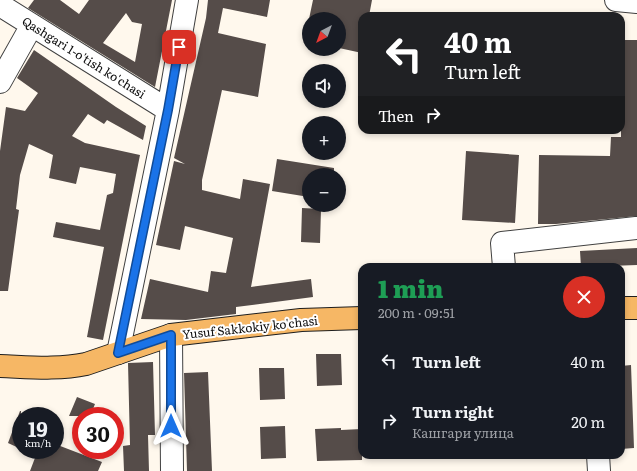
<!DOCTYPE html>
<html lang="en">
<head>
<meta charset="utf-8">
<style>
  :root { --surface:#171b24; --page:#242831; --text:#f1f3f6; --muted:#9ea1a6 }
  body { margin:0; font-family:Literata,serif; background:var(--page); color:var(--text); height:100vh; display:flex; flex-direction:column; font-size:15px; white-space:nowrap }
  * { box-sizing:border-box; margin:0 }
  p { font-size:13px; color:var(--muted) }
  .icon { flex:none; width:22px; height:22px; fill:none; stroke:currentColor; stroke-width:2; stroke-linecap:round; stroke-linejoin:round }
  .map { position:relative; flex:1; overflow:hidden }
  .sheet { position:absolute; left:358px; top:263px; width:267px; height:196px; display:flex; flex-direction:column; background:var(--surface); border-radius:12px; box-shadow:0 2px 6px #0003 }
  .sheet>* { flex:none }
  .guide { position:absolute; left:358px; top:12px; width:267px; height:122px; border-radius:12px; box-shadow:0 2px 6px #0003; background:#202124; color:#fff; overflow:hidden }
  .needle { width:26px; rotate:221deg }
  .fabs { position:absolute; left:302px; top:12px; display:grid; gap:8px }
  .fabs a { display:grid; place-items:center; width:44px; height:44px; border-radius:50%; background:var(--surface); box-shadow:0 2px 6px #0003; font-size:20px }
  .speed { position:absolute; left:12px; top:407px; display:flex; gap:8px; font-size:20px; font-weight:700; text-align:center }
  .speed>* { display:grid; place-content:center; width:52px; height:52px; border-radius:50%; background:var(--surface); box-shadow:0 2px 6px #0003; line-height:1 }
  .speed small { font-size:10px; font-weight:400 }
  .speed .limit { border:6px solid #d22; background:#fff; color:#111 }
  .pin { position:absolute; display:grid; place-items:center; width:34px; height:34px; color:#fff; margin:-17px; border-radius:8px; box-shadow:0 2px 6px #0006 }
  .me { position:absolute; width:44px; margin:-22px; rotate:0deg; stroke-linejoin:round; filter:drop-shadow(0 0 3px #0008) }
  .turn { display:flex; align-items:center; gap:14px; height:84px; padding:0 20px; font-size:18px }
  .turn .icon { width:52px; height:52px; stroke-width:2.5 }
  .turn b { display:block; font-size:28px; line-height:34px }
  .then { display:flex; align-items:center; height:38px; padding:0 20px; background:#0003; gap:8px; font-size:15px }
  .round { display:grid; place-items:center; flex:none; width:42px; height:42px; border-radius:21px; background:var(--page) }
  .headline { display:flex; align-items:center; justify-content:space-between; height:68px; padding:0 20px }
  h1 { font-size:24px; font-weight:800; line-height:30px; color:#1e9e55 }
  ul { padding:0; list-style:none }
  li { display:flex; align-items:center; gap:12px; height:60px; padding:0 20px }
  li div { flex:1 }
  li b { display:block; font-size:15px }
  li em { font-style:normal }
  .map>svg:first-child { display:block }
  .building { fill:#554c49; fill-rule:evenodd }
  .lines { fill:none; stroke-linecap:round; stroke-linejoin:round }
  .minor-casing { stroke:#404040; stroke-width:24 }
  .major-casing { stroke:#1e1e1e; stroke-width:24 }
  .minor { stroke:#fff; stroke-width:22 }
  .major { stroke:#f6b765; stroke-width:22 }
  .route-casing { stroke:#114b97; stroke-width:10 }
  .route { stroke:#1a73e8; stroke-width:7 }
  .labels { text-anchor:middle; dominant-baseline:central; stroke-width:4; stroke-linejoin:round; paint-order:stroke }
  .street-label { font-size:12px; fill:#0d0d0d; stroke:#fff }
</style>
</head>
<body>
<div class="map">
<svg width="637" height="471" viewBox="0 0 637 471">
  <rect width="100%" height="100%" fill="#fff8ed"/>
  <path class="building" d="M34,0h26l19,14 10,-14h83l-17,87 -127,-79zM126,13l6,9 10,2 -7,38 -32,-19z
    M208,0h62l-3,17 -44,-9 -5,25 48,11 -8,53 -36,-7 -20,90v10l38,9 3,-20 27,5 -19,103 60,-8 2,18 -77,10v7l-50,6 -45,-1 9,-40 58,13 3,-21 15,2 7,-35 -48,-12 -5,24 -24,-5 18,-84 11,3 -11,-6 32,-140z
    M313,0h59l-3,16h-7v37l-23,-5v-29h-30z
    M621,40h16v176l-81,8h-18l1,-69 71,1 1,-19h10z
    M34,50l82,57 30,19 -3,14 -36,-20 -3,4 -16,-10 -16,22 13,7 55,12 -37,185 -16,-3 17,-90 -51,-10 3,-15 44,8 7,-35 6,-2 3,-19 -36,-7 -4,17 -27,-6 4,-23 -24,-11 -9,31 -4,34 3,1 -11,81h-8v-140l6,-44 19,4 13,-18 -21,-15z
    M466,151l53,4 -4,68 -53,-3z
    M277,159l57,9v7h-25v22l-37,-6z
    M302,208l19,1 -1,34 -19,-1z
    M637,248v17l-56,2 -1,-16z
    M316,354h25l1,31 -25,1z
    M153,362l2,73h-7l1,36h-25l-1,-25 7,-1 -2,-82z
    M631,365l3,83 -13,1v-83z
    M259,368h25l1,31 -25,1z
    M208,372l4,99h-25l-3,-98z
    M77,397l18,7 -5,12h-21z
    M20,411h1v38l-13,-6z
    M285,426l1,32 -25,1 -1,-32z
    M341,428v2l21,-1v31l-45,1 -2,-32z
    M55,444l47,18 -4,9h-68l8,-21h17z"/>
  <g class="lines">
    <defs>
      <path id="minor" d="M616,0l21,2
        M0,5l168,105
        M0,82l32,-57
        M504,267l-2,-24 134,-15
        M171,335l1,136
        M118,353l50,-243 19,-110
        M598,455l1,16"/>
      <path id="major" d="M621,308h16
        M0,366c29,1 58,4 86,-2l85,-29 130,-15 61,-2"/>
    </defs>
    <use href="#minor" class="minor-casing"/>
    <use href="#major" class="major-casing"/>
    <use href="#minor" class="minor"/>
    <use href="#major" class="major"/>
  </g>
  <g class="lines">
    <defs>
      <path id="route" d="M171,426v-91l-53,18 50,-243 11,-63"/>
    </defs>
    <use href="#route" class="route-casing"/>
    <use href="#route" class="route"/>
  </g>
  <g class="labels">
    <g class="street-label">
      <text transform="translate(84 57) rotate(32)">Qashgari 1-o'tish ko'chasi</text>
      <text transform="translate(250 327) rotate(-6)">Yusuf Sakkokiy ko'chasi</text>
    </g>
  </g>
</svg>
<div class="fabs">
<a><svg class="needle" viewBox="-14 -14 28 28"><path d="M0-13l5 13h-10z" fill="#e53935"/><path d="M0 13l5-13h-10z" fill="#9ea1a6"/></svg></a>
<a><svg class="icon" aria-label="sound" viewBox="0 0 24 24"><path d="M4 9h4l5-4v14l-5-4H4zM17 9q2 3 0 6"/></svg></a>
<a>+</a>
<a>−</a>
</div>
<div class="speed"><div>19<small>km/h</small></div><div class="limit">30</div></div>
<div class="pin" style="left:179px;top:47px;background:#d93025"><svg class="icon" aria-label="arrive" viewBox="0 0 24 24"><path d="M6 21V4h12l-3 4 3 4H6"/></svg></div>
<svg class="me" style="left:171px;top:426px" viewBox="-20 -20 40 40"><path d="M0-17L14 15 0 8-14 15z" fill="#1a73e8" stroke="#fff" stroke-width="4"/></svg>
<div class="guide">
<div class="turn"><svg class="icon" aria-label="left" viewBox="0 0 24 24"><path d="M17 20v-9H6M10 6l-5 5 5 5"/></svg><div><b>40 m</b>Turn left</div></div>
<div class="then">Then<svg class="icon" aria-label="right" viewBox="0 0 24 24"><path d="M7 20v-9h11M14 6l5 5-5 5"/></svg></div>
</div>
<section class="sheet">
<div class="headline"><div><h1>1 min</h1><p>200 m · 09:51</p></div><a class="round" style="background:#d93025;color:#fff"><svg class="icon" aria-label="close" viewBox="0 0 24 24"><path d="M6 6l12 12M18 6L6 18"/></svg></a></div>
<ul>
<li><svg class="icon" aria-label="left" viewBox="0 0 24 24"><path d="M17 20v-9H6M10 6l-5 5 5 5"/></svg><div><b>Turn left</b></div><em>40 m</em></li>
<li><svg class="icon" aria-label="right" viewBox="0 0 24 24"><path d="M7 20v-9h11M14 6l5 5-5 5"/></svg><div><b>Turn right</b><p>Кашгари улица</p></div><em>20 m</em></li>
</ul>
</section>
</div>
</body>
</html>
